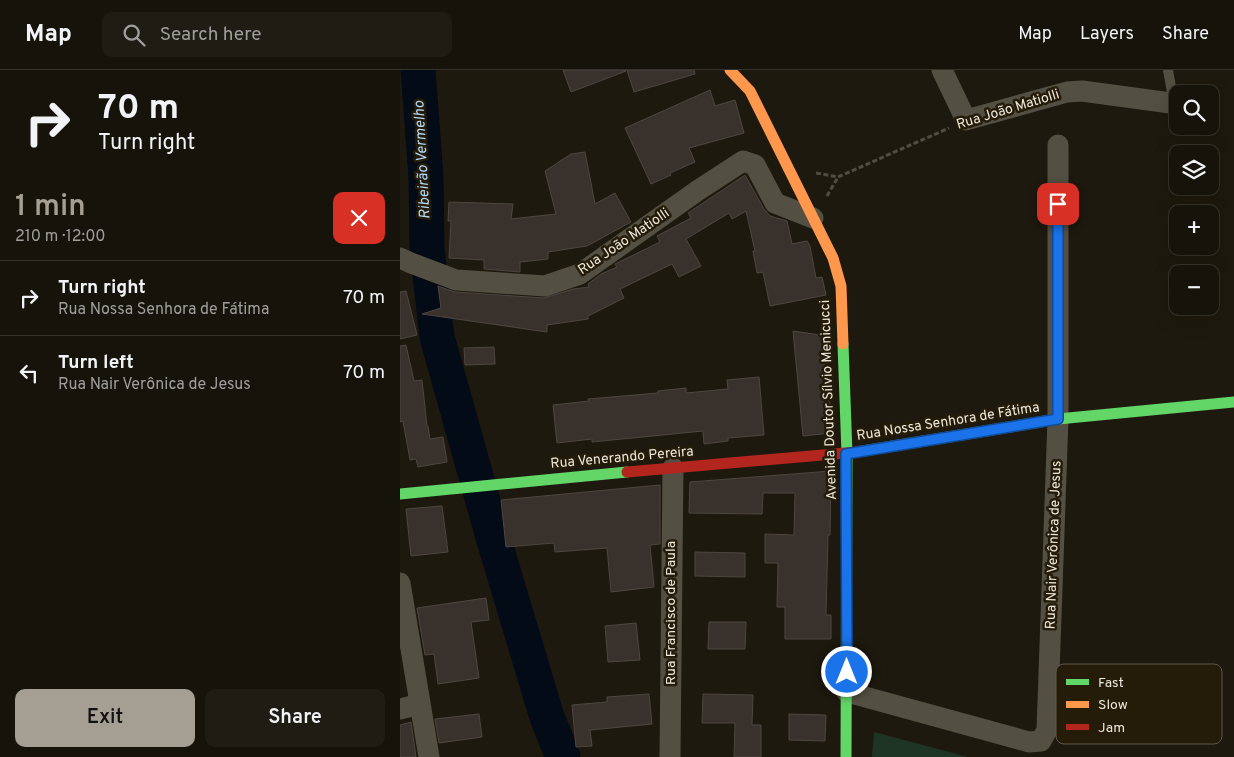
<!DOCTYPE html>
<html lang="en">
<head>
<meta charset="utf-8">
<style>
  :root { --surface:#16130a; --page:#1f1c13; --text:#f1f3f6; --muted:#9e9e9c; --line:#35322b; --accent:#a59f93 }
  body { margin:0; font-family:Overpass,sans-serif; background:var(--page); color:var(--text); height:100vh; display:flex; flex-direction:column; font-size:19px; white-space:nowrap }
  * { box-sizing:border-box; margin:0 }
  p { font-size:16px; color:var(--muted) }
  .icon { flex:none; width:28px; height:28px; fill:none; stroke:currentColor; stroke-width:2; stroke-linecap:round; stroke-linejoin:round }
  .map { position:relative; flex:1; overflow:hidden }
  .drawer { display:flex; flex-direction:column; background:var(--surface); width:400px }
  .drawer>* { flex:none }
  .top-card { background:#16130a; color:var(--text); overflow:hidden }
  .buttons { position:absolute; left:769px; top:15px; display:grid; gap:10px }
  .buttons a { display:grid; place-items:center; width:50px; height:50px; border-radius:10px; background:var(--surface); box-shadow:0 5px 20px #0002,0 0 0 1px var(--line); font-size:25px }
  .pin { position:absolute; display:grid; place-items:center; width:42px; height:42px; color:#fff; margin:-21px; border-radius:10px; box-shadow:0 2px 8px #0006 }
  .me { position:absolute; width:55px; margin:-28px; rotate:0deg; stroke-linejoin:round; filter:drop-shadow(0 0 4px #0008) }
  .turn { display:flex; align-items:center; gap:18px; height:105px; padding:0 15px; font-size:22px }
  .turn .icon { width:65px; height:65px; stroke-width:2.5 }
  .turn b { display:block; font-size:35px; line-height:42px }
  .round { display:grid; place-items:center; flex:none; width:52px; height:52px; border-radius:10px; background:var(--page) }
  .overview { display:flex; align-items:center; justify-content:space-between; height:85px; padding:0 15px }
  h1 { font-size:30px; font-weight:600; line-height:38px; color:var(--accent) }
  .primary-button { display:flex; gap:10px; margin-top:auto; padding:10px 15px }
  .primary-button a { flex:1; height:58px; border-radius:10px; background:var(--accent); color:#111; font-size:20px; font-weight:600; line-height:58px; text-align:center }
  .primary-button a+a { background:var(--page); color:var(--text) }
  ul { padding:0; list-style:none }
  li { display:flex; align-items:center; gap:15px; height:75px; padding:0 15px; border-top:1px solid var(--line) }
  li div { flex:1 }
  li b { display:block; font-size:19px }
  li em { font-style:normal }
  header { display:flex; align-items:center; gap:30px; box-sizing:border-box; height:70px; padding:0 25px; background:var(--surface); border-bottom:1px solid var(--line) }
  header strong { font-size:24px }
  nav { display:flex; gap:28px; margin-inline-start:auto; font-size:18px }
  .search { width:350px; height:45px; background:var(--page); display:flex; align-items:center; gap:12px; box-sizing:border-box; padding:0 18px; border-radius:10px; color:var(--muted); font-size:19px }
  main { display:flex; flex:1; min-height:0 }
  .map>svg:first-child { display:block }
  .green { fill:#1e3424 }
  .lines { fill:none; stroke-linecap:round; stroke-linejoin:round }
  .river { stroke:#030b17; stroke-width:35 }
  .building { fill:#38312c; stroke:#4e4641 }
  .path { stroke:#504d42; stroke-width:3; stroke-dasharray:5 2.5; stroke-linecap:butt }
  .lane { stroke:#534f42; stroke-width:10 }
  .street { stroke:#534f42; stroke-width:21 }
  .fast { stroke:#63d668; stroke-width:11 }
  .slow { stroke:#ff974d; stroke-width:11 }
  .jam { stroke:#b3261e; stroke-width:11 }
  .route-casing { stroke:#114b97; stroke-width:12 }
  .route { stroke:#1a73e8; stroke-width:9 }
  .labels { text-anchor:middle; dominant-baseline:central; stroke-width:5; stroke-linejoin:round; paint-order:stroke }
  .street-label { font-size:14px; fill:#ede7db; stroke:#241b08 }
  .water-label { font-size:15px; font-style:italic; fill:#b6dcfd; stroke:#241b08 }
  .key { fill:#241b08; stroke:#605847; stroke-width:1 }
  .key-label { font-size:14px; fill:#ede7db }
</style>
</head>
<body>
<header>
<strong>Map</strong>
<div class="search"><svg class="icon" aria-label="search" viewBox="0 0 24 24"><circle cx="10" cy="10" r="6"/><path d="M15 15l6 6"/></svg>Search here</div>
<nav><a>Map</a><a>Layers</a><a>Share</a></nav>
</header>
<main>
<section class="drawer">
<div class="top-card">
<div class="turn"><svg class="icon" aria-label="right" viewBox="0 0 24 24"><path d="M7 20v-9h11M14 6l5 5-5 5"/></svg><div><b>70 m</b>Turn right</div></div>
</div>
<div class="overview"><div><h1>1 min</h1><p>210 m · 12:00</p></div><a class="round" style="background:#d93025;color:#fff"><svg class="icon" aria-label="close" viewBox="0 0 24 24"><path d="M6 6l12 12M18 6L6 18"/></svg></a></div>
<ul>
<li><svg class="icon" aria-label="right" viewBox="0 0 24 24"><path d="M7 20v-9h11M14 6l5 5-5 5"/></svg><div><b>Turn right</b><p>Rua Nossa Senhora de Fátima</p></div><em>70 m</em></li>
<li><svg class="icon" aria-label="left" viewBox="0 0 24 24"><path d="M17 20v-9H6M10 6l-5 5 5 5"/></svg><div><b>Turn left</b><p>Rua Nair Verônica de Jesus</p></div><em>70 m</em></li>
</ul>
<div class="primary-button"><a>Exit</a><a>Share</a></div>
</section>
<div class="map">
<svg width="834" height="687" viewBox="0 0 834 687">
  <rect width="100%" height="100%" fill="#1e190e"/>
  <path class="green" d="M474,662l94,25h-96z"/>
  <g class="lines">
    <path class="river" d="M18,0l8,107 1,72 10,88 56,200 54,180 16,40"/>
  </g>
  <path class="building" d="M163,0h63v1l-55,21z
    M227,0h67l1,4 -61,18z
    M310,20l5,16 20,-6 9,33 -55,15 6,14 -25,11 1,2 -20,9 -26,-56z
    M185,82l10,52 20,-11 16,29 -44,24 -39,6v7l-28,3v10l-36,-3v-9l-35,-2 2,-37h-3l1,-19 64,2 -2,15 45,-5 -11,-43 26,-17z
    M345,105l19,34 6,7 17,5 5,23 15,-3 3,5 6,32 6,-1 4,18 -56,11 -7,-34 -6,1 -4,-22h2l-9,-40 -14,8 -3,-6 -43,26 15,27 -22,11 -7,-13 -52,25 4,9 -36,18v3l-41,6v7l-125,-18 19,-6 -3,-22 17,6 89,6 29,-9 16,-2 -1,-3 13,-10 16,-7 -2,-3 45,-22 -3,-6 34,-18 -3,-5z
    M6,221l11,44 -17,4v-47z
    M393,261l34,5 4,97 -28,3z
    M6,275l8,36 8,-1 5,46h1l2,13 13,-2 4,25 -29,5 -2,-8 -6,1 -7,-39 -3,1v-76z
    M94,277l1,17 -30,1 -1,-17z
    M359,307l5,58 -36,3v3l-24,3 -1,-13 -111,11v-3l-35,4 -4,-38 36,-4 -1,-2 70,-6v-2l28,-3v5l42,-4 -1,-9z
    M431,401l-1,64h-2l-2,80h5v24h-46v-32h-8l1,-44h-13v-29l29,1 1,-42h-32l-1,21 -73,-1 1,-31z
    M260,415v59l-10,1 4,42 -43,5 -4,-44 -52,4 -1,-9 -48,4 -5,-47z
    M42,436l6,46 -37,4 -5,-47z
    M295,482l50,1v24l-50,-1z
    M86,528l3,22 -18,2 8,56 -41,6 -4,-30 -9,1 -8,-47z
    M309,552h37l-1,27h-37z
    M236,553l4,37 -32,2 -3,-36z
    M249,624l3,30 -62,6 2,16 -16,1 -4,-42 35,-3v-5z
    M303,624l50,1 -1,30h9v32h-27l1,-34h-33z
    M79,644l3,23 -43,6 -4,-24z
    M389,644l37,1 -1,26 -36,-1z
    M11,652l5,35h-16v-32z"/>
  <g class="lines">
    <path class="path" d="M416,103l22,4 111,-49
      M427,126l11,-19"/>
    <path class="lane" d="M768,0l6,34"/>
    <path class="street" d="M542,0l24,50 101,-28 15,-1 96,13
      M0,188l11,5 45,17 89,6 35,-12 117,-83 46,-30 12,4 20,38 38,15
      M0,513l29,174
      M447,622l182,50 12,-1 6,-11 11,-311v-274
      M0,639l20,-5
      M270,687l3,-289"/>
    <path class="fast" d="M443,274l4,110 -1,303
      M457,382l201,-33 176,-17
      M0,424l227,-22"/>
    <path class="slow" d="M330,0l20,21 83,167 8,28 2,58"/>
    <path class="jam" d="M227,402l230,-20"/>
  </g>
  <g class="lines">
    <defs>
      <path id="route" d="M447,602l-1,-218 212,-35v-215"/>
    </defs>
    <use href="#route" class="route-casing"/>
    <use href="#route" class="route"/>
  </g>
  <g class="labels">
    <g class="street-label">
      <text transform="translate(608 40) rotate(-17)">Rua João Matiolli</text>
      <text transform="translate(224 172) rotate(-34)">Rua João Matiolli</text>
      <text transform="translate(429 330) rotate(-92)">Avenida Doutor Sílvio Menicucci</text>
      <text transform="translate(548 352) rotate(-9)">Rua Nossa Senhora de Fátima</text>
      <text transform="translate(222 388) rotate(-5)">Rua Venerando Pereira</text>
      <text transform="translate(654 475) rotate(-88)">Rua Nair Verônica de Jesus</text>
      <text transform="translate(271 543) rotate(-90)">Rua Francisco de Paula</text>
    </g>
    <g class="water-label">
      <text transform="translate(23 90) rotate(-93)">Ribeirão Vermelho</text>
    </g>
  </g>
  <rect x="656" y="594" width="166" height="80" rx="8" class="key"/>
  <rect x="666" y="609" width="23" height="6" fill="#63d668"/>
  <rect x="666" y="631" width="23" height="7" fill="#ff974d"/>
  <rect x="666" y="654" width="23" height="6" fill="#b3261e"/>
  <g class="key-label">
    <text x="698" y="617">Fast</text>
    <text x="698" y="639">Slow</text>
    <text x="698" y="662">Jam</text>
  </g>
</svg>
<div class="buttons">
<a><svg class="icon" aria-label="search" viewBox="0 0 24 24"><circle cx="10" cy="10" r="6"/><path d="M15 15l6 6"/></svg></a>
<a><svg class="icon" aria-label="layers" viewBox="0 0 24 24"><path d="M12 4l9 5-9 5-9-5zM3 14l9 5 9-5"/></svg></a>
<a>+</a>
<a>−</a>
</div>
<div class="pin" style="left:658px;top:134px;background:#d93025"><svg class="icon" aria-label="arrive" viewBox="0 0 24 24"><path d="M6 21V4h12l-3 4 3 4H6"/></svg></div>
<svg class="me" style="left:447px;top:602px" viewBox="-20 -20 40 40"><circle r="17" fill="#1a73e8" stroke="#fff" stroke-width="3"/><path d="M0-11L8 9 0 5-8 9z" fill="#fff"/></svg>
</div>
</main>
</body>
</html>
